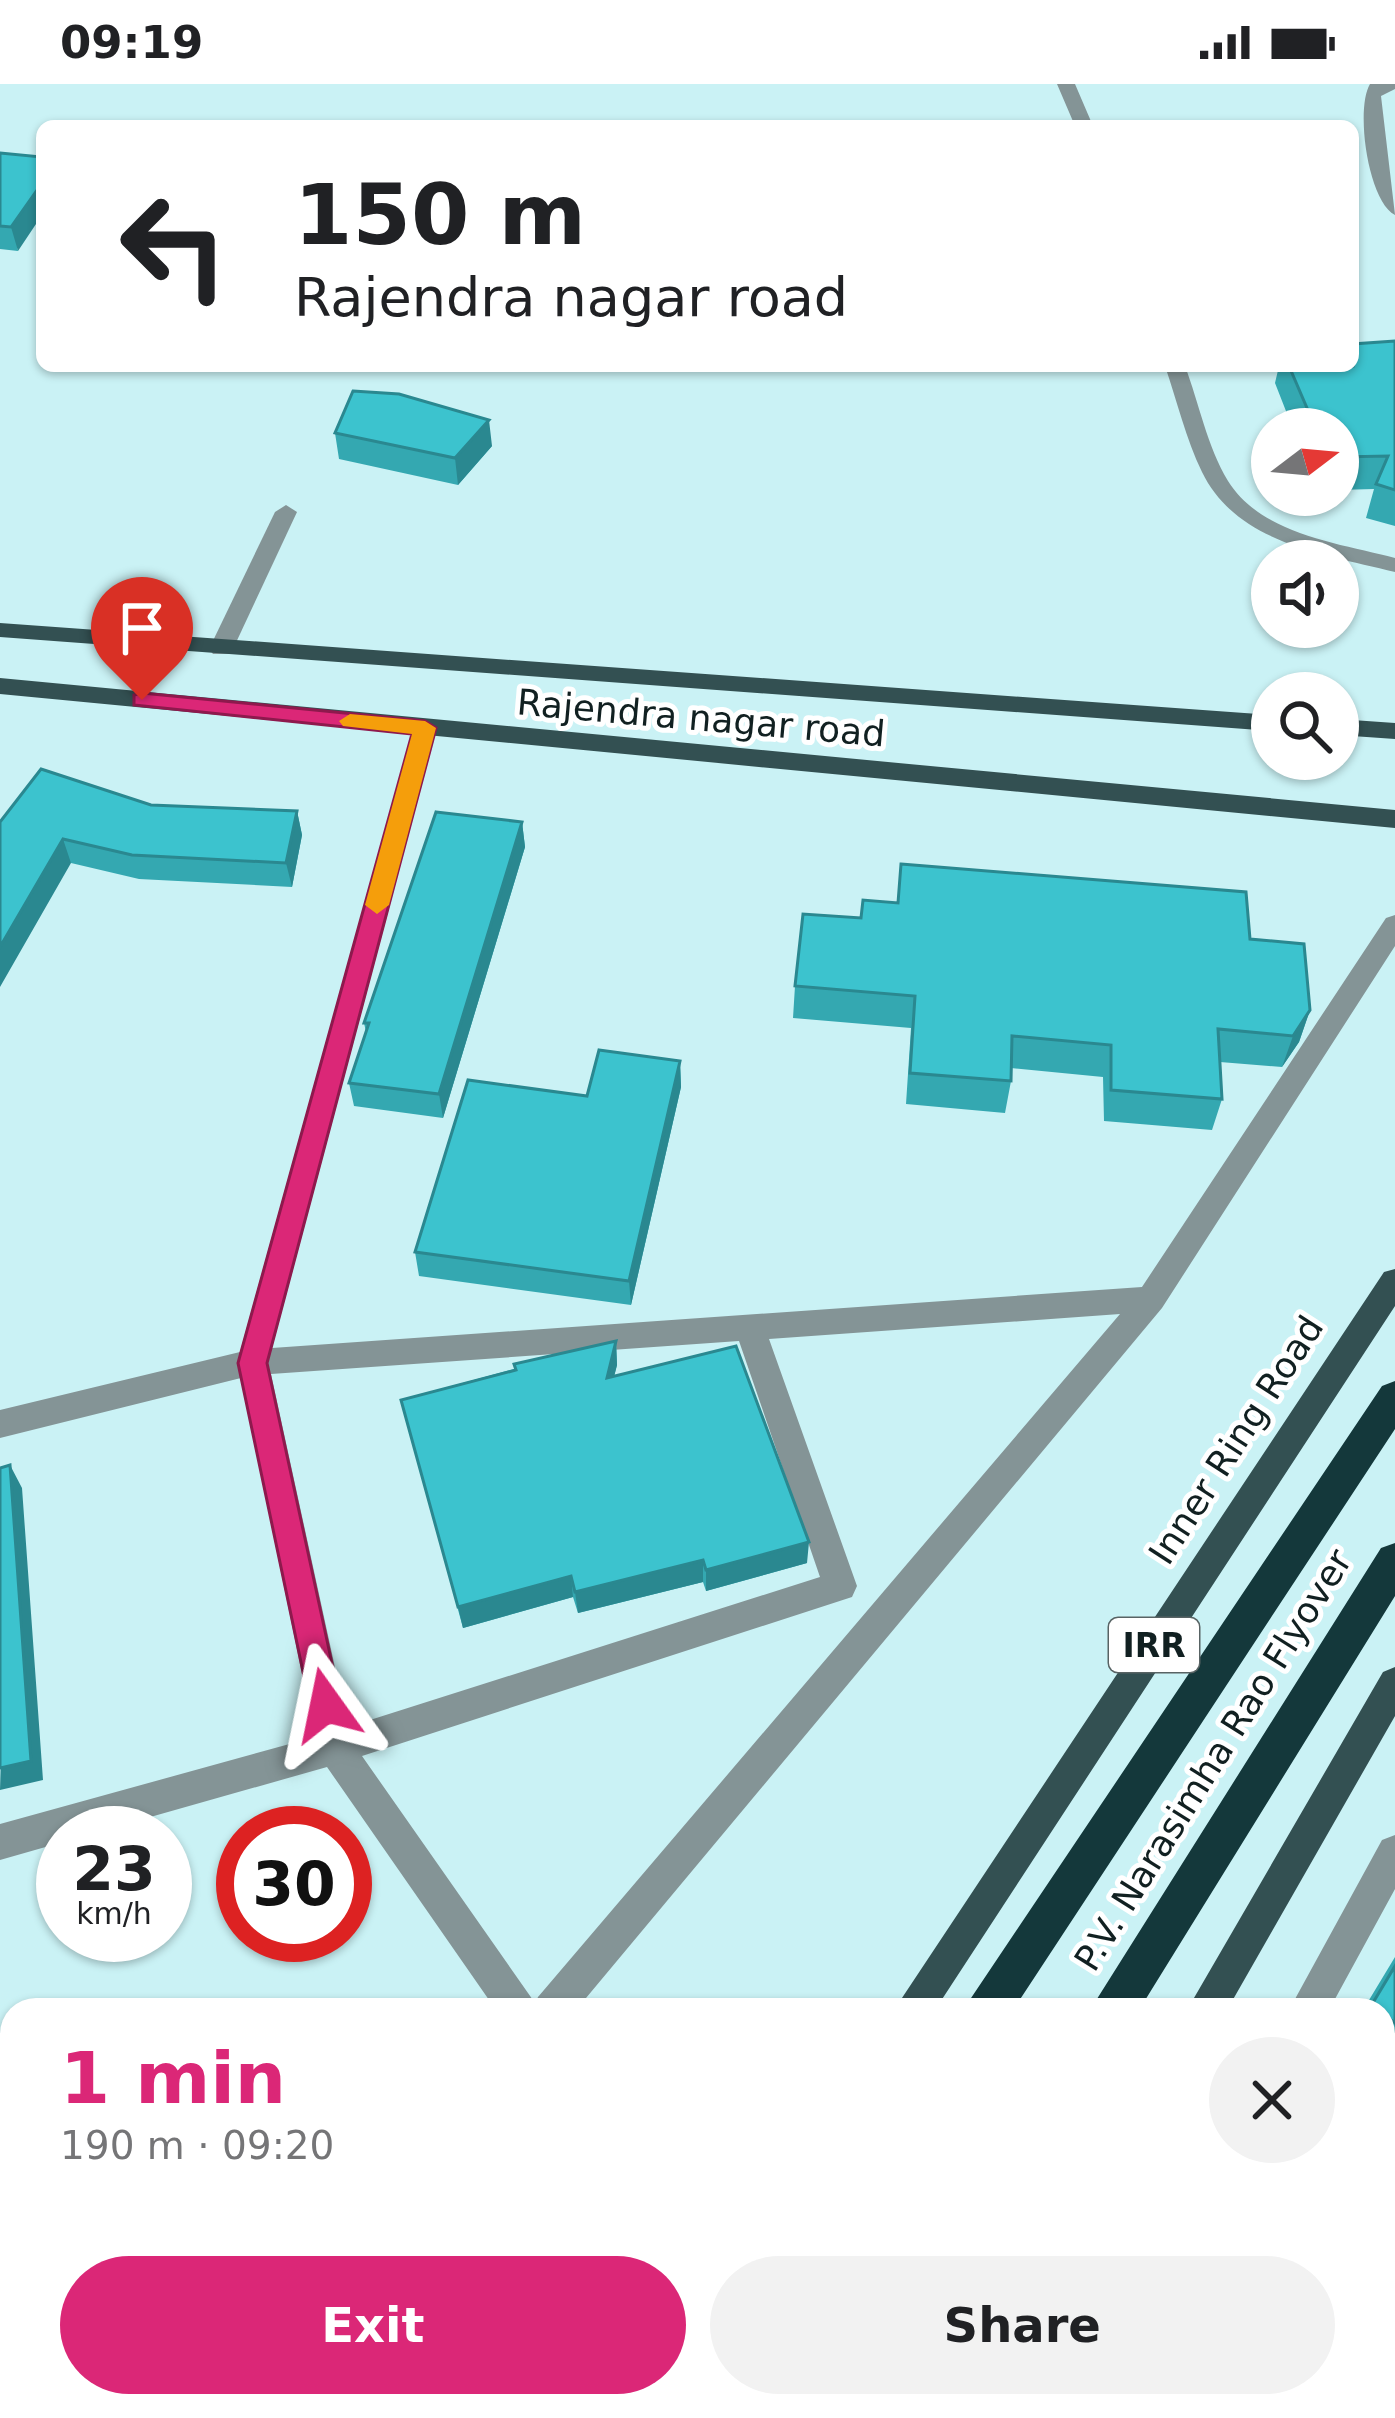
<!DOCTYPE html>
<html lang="en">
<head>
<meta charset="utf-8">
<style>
  :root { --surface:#fff; --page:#f2f2f2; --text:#202124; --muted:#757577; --accent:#db2777 }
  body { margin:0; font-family:"DejaVu Sans",sans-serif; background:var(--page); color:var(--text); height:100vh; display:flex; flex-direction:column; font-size:45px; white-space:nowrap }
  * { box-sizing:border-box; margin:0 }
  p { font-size:39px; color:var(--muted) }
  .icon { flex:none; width:66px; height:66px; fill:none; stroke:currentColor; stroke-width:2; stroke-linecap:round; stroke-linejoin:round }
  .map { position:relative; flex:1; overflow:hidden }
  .side { position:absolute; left:0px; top:1914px; width:1395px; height:420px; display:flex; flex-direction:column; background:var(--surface); border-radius:36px 36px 0 0; box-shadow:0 3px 9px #0004 }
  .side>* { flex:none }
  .guide { position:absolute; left:36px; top:36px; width:1323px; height:252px; border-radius:18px; box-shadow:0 3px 9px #0004; background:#fff; color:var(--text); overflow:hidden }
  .needle { width:78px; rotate:74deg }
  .tools { position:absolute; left:1251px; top:324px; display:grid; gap:24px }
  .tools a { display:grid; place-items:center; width:108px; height:108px; border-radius:50%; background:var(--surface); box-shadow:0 3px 9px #0004; font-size:60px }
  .speed { position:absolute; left:36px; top:1722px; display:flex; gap:24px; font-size:60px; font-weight:700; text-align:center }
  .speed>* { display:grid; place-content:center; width:156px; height:156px; border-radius:50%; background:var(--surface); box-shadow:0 3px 9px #0004; line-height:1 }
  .speed small { font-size:30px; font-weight:400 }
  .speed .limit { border:18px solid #d22; background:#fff; color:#111 }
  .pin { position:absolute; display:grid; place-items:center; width:102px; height:102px; color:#fff; margin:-123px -51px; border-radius:50% 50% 50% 0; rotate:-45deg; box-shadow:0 0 12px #0007 }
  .pin .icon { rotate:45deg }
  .me { position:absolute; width:132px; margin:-66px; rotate:348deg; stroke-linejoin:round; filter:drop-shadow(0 0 9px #0008) }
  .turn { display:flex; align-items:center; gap:42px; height:252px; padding:0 60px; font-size:54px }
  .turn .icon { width:156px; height:156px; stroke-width:2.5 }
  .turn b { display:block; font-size:84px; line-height:102px }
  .round { display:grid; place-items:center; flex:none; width:126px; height:126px; border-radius:63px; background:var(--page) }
  .head { display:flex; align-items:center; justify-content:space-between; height:204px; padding:0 60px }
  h1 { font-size:72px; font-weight:700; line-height:90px; color:var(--accent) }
  .action { display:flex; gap:24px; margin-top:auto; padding:24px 60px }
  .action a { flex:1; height:138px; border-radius:72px; background:var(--accent); color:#fff; font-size:48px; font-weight:700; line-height:138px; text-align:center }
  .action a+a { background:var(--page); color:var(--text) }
  .status { display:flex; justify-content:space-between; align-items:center; height:84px; padding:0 60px; background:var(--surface); direction:ltr }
  .status svg { height:33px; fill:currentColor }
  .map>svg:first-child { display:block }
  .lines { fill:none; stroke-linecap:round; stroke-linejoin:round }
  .lane { fill:#849496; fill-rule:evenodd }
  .street { fill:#849496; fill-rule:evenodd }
  .primary { fill:#335052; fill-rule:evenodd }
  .highway { fill:#14383b; fill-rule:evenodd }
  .wall { fill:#34a8b1 }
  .shaded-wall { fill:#2a8890 }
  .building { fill:#3cc3ce; stroke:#2a8890; stroke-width:3 }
  .route { fill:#db2777; stroke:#8e194d; stroke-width:3 }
  .slow { fill:#f59e0b }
  .labels { text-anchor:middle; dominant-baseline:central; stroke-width:10; stroke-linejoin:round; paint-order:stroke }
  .shield { fill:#fff; stroke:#586364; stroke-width:3 }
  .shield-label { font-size:33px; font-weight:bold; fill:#112021 }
  .street-label { font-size:36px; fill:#112021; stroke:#fff }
</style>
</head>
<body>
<div class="status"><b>09:19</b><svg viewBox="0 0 49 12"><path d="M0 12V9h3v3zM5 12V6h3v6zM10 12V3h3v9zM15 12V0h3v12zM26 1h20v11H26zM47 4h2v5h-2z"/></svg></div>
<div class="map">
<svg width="1395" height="2334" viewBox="0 0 1395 2334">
  <rect width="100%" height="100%" fill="#caf2f5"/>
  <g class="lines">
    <path class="lane" d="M286,421l11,7 -64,137 -4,5h-16l-4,-5 66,-137z"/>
    <path class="street" d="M1057,0h18l18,42h-18z
      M1370,0h25v5l-14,7 14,119c-27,-14 -40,-106 -25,-131z
      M1165,282h20c14,37 22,80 43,115 34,54 111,62 167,77v14c-70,-18 -158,-28 -193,-100 -16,-33 -25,-71 -37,-106z
      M425,636l12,8 -165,620 870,-61 244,-369 9,-3v31l-233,362 -586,702h-80l-169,-243 -233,66h-31v9l-63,18v-36l315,-87 -74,-359 -241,60v-28l240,-58 173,-624zM1120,1230l-582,683 -3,6 -173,-247 490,-159 5,-11 -88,-247zM739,1257l81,236 -472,150 -77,-353z
      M1395,1751v54l-66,121h-40l93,-170z
      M214,2322h46l-5,12h-46z
      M1064,2322h44l-5,12h-44z"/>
    <path class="primary" d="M0,539l1272,92v16l-1272,-94z
      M0,594l1395,132v18l-1395,-134z
      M1338,635l57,4v16l-57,-4z
      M1395,1185v37l-460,704h-41l490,-738z
      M1395,1583v49l-168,294h-40l196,-338z
      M627,2322h45l-5,12h-45z
      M967,2322h43l-5,12h-43z"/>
    <path class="highway" d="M1395,1297v48l-382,581h-50l419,-624z
      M1395,1459v53l-256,414h-49l291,-462z
      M701,2322h53l-5,12h-53z
      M838,2322h52l-5,12h-52z"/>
  </g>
  <path class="wall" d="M0,69l18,98 -18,-2z
    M1395,257v185l-29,-8 8,-29 -36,1v-61h-45l-18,-46 4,-17h74z
    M335,349l157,13 -34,39 -119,-26z
    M151,721l146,6 5,24 -10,52 -153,-8 -68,-16 -71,-41z
    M522,738l3,25 -82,271 -89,-12 -5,-23 17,-51 -2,-9z
    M1250,855l60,71 -11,32 -17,25 -62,-5 2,37 -10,31 -108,-9 -1,-44 -92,-9v13l-6,32 -99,-9 5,-76 -118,-10 2,-32z
    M680,977l1,26 -50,218 -212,-29 -4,-24 172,-156z
    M616,1257l1,24 -3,11 193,187 -101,28 -3,-9 -125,31 -5,-16 -110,31 -62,-228z
    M1395,1873v97l-12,-9v-35h-20z"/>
  <path class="shaded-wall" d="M42,99v32l-24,36 -7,-24z
    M489,336l3,26 -34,39 -3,-27z
    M297,727l5,24 -10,52 -6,-24z
    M522,738l3,25 -82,271 -4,-24z
    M63,755l8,24 -71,124v-40z
    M1310,926l-11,32 -17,25 11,-31z
    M680,977l1,26 -50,218 -2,-24z
    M616,1257l1,24 -9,36 -1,-23z
    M10,1381l12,23 21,292 -43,10z
    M809,1458l-2,21 -101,28v-21z
    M703,1476v22l-125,31 -3,-21z
    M571,1492l2,21 -110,31 -5,-21z"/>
  <path class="building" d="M0,69l42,4v26l-31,44 -11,-1z
    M1395,257v149l-19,-6 12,-28 -50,1v-28h-22l-27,-63h64v-22z
    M353,307l46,3 90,26 -34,38 -120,-25z
    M41,685l110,36 146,6 -11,52 -154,-8 -69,-16 -63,108v-125z
    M436,728l86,10 -83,272 -90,-11 20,-60h-5z
    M901,780l345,28 4,47 54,5 6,66 -17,26 -75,-7 4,70 -111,-9v-45l-99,-9 -1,45 -101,-8 5,-77 -120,-10 8,-72 58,4 2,-18 35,3z
    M599,966l81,11 -51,220 -214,-29 53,-172 119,16z
    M616,1257l-9,37 129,-32 73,196 -103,28 -3,-10 -128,32 -4,-16 -113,31 -57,-207 115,-30 -2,-6z
    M10,1381l21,296 -31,7v-300z
    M1395,1882v57l-12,-9v-4h-6l-6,-4z"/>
  <path class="route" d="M142,609l283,28 11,7 -169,635 74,342 -4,10 -11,5 -12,-5 -4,-10 -72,-342 174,-629 -278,-29v-10z"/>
  <path class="slow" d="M350,630l75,7 11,7 -47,177 -12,9 -12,-9 47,-171 -69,-8 -4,-5z"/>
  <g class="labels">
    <rect class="shield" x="1109" y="1534" width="90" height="54" rx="9"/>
    <g class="shield-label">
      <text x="1154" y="1561">IRR</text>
    </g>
    <g class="street-label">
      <text transform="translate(701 634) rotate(5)">Rajendra nagar road</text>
      <text transform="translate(1236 1356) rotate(-57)">Inner Ring Road</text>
      <text transform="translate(1213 1676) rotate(-58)">P.V. Narasimha Rao Flyover</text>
    </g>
  </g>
</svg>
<div class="tools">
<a><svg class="needle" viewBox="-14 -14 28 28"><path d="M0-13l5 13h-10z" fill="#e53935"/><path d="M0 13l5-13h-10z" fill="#757577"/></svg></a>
<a><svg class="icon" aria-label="sound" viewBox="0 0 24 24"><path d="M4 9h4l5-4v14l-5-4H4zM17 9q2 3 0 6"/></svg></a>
<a><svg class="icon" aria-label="search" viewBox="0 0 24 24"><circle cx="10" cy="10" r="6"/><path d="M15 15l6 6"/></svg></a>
</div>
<div class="speed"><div>23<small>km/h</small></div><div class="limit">30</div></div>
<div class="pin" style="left:142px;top:616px;background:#d93025"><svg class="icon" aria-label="arrive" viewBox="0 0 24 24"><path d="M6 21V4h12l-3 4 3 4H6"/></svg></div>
<svg class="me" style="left:326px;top:1621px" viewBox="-20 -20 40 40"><path d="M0-17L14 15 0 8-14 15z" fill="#db2777" stroke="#fff" stroke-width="4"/></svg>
<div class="guide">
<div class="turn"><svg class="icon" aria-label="left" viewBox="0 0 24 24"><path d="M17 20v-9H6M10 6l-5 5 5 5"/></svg><div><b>150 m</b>Rajendra nagar road</div></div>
</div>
<section class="side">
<div class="head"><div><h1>1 min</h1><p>190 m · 09:20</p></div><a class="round"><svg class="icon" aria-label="close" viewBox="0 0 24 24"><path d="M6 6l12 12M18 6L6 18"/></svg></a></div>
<div class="action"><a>Exit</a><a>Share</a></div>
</section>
</div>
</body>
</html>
